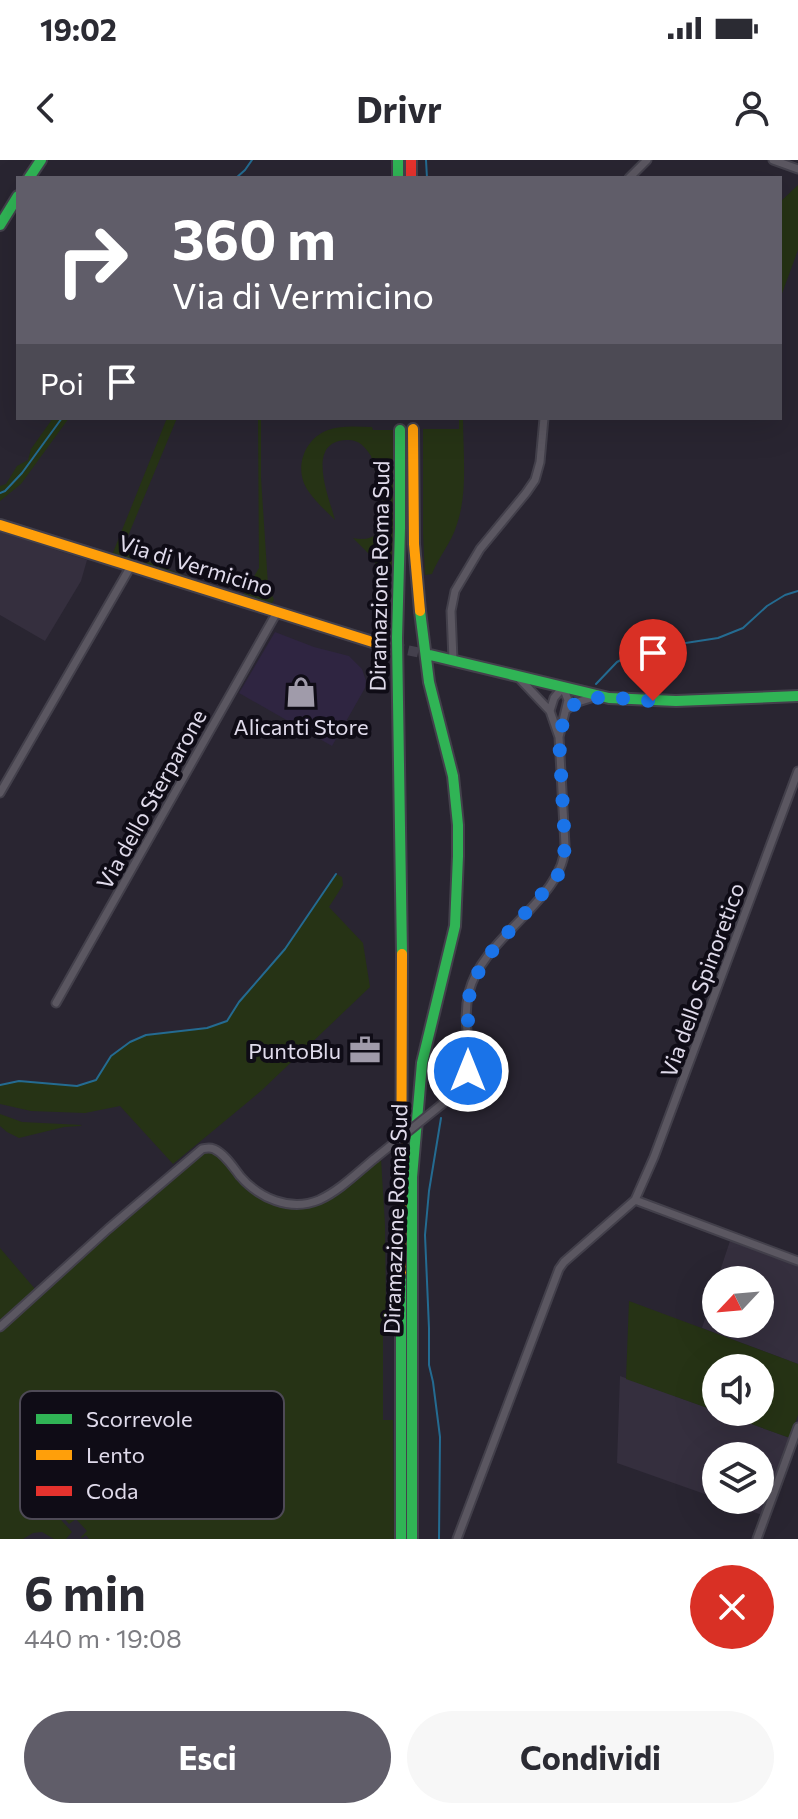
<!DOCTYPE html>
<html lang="it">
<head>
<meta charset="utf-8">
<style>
  :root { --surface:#fff; --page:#f7f7f7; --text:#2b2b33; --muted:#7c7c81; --accent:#605d69 }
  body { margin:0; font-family:Commissioner,sans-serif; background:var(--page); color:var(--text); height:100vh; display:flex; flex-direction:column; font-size:30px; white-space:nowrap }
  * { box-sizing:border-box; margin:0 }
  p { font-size:26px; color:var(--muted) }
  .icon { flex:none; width:44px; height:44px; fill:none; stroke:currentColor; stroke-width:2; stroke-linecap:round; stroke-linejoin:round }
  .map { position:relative; height:1379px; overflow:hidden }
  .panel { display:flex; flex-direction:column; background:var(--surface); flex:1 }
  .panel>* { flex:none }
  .top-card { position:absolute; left:16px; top:16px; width:766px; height:244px; border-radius:0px; box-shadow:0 8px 32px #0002; background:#605d69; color:#fff; overflow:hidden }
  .needle { width:52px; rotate:244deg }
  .tools { position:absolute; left:702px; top:1106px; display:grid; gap:16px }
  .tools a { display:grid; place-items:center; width:72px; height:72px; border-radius:50%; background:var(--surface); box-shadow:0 8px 32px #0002; font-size:40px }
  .pin { position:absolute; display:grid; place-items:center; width:68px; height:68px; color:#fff; margin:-82px -34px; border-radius:50% 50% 50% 0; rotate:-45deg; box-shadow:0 0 8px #0007 }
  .pin .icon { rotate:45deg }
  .me { position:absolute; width:88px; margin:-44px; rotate:0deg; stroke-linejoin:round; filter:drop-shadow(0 0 6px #0008) }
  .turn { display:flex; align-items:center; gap:28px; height:168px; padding:0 24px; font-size:36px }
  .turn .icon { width:104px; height:104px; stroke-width:2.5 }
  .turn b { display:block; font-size:56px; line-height:68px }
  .then { display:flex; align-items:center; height:76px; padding:0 24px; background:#0003; gap:16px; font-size:30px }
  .round { display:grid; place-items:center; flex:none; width:84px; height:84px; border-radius:42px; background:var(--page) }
  .summary { display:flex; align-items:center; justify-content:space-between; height:136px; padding:0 24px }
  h1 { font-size:48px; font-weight:700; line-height:60px }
  .primary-button { display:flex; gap:16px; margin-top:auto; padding:16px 24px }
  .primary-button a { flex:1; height:92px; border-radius:48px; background:var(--accent); color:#fff; font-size:32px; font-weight:700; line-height:92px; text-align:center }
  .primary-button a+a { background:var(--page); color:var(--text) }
  .status { display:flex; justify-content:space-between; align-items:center; height:56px; padding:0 40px; background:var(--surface); direction:ltr }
  .status svg { height:22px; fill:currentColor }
  header { display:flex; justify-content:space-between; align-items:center; height:104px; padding:0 24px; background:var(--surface); font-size:36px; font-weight:700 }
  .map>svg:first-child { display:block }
  .built { fill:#2f2541 }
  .industrial { fill:#352f3e }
  .green { fill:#263315 }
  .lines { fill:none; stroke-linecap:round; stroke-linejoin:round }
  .stream { stroke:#246b91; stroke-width:2 }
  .secondary-tunnel { stroke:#44404d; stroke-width:10; stroke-dasharray:10 5; stroke-linecap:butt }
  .street-casing { stroke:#43404b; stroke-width:11 }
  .fast-casing { stroke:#43404b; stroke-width:14 }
  .slow-casing { stroke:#43404b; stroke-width:14 }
  .jam-casing { stroke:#43404b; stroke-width:14 }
  .street { stroke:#5b5761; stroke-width:7 }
  .fast { stroke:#30b455; stroke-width:10 }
  .slow { stroke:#ff9f0a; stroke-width:10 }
  .jam { stroke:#e5322d; stroke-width:10 }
  .street-bridge-casing { stroke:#43404b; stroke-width:11; stroke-linecap:butt }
  .street-bridge { stroke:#5b5761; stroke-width:7 }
  .route { stroke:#1a73e8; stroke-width:14; stroke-dasharray:0 25.2 }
  .labels { text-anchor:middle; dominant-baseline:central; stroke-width:8; stroke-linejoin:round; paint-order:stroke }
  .street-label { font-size:22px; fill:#e0dbeb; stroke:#0f0c16 }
  .poi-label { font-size:22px; fill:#e0dbeb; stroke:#0f0c16 }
  .key { fill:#0f0c16; stroke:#4e4a56; stroke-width:2 }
  .key-label { font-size:22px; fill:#e0dbeb }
</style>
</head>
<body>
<div class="status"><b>19:02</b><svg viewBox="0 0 49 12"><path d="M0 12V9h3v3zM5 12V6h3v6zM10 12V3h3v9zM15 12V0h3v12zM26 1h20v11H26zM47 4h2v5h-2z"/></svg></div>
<header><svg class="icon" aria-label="back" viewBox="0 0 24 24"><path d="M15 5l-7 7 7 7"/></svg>Drivr<svg class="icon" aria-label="person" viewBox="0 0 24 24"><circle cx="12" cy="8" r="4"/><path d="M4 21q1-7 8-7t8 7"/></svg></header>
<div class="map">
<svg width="798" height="1379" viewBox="0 0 798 1379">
  <rect width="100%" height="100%" fill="#292531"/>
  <path class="built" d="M275,472l39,15 35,9 13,13 4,12 -1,7 -33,58 -93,-53z"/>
  <path class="industrial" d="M0,372l87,28 -6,21 -36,60 -45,-26z
    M730,1081l68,24v99l-96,-36 14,-44v40h44v-44h-43z
    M620,1216l170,62 -28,77 -42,-15h40v-44h-44v42l-99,-35z"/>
  <path class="green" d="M798,25v65l-18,49v-97z
    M53,258h16l-48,66 -21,17v-15l6,-2 11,-18 11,-6 3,-11z
    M167,258h10l-54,130 25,8 -1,5 86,33 -90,-29 1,-5 -9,-5 -6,6 -17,-6z
    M258,258h3v60l7,107 6,15 -4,6 -28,-9 17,-29z
    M463,258c0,34 5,74 -6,106 -6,20 -18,32 -25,50l-7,1 -2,-41v-105h36v-10z
    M372,267l1,3h20l1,106 -3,39 -7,5 -12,-23 -19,-19c18,4 30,-4 34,-22l-16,-60c-6,-10 -13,-17 -25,-16 -41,2 -17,57 -11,80 -9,-9 -19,-18 -26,-28 -16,-21 -6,-53 19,-62 14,-5 30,-3 44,-3z
    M336,714l6,3 1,8 -14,22 34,36 7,44 -109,104 -88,73 -53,-58 -35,7 -54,-2 -31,-7v-19l19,-4 59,5 18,-6 15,-24 19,-14 16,-7 61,-7 19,-7 13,-19 22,-24 42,-54z
    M0,954l22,8 60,3 -2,1 -16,1 -45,11 -12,-6 -7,-6z
    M206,992c15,2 23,16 32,27 24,26 55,38 89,22 20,-9 37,-28 54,-42l4,66 1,87 -3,14v94h10l1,119h-305l-3,-4 -4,3 -1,-1 6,-6 -11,-12 -7,5 -7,-8 5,-5 -7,-7 -7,7 19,21 -6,7h-12l-12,-7 -9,1 -10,6h-23v-208l200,-176z
    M0,1088l35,41 -35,32z
    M629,1141l169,63v51l-8,23 -72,-26h42v-44h-44v43l-90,-32z"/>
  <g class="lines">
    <path class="stream" d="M426,0l1,18
      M236,18l9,-8 7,-10
      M0,333l5,-2 17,-18 40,-55
      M596,524l21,-22 23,-12 78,-12 25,-10 24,-22 18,-11 13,-4
      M0,925l19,-4 58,5 19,-6 15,-24 19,-14 16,-7 61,-7 20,-7 12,-19 46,-53 51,-75
      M439,1379l1,-102 -7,-55 -4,-17v-37l-4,-93 4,-44 12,-73"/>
    <path class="secondary-tunnel" d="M379,484l51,11"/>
    <defs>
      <path id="street" d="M773,0l25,9
        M629,18l18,-18
        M453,500l-2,-49 4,-20 25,-42 46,-56 9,-13 5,-18 4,-44
        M517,516l33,35
        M567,549l11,-7 19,-6
        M0,633l131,-227
        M56,843l221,-391
        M441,945c49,-41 16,-64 28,-113 14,-56 96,-93 96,-147l-6,-108 9,-37 -5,-13 -9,11 -4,13 9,26
        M635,1040l163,61
        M0,1167l108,-98 94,-80c6,-1 7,-2 12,0 11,5 19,18 26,27 19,22 50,36 79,24 20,-9 38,-27 55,-41
        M457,1379l102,-270 5,-7 71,-62 19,-43 144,-386
        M757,1379l41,-112"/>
      <path id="fast" d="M398,0v18
        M29,18l12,-18
        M0,65l18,-29
        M400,270v98l-3,110 5,316
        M430,495l179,43 67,3 122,-5
        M401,1379v-266
        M412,1379v-362l10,-114 33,-137 3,-70v-31l-5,-49 -24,-94 -9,-71"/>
      <path id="slow" d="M413,269l1,115 6,67
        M0,365l379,119
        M401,1113l1,-319"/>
      <path id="jam" d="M411,0v18"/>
    </defs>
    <use href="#street" class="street-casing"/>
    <use href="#fast" class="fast-casing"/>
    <use href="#slow" class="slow-casing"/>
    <use href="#jam" class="jam-casing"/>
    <use href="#street" class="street"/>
    <use href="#fast" class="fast"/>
    <use href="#slow" class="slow"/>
    <use href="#jam" class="jam"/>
    <defs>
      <path id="street-bridge" d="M374,999l67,-54"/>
    </defs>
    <use href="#street-bridge" class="street-bridge-casing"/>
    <use href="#street-bridge" class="street-bridge"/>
  </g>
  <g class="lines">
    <path class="route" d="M468,911v-71l7,-22 11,-19 11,-14 60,-68 6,-14 2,-18 -6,-108 8,-28c28,-19 54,-9 86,-8"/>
  </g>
  <defs>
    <symbol id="shop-bare" viewBox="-9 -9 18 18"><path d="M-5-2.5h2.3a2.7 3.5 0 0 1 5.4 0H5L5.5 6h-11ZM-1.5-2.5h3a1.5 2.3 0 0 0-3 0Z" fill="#a09baa" stroke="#0f0c16" stroke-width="2.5" paint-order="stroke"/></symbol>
    <symbol id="office-bare" viewBox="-9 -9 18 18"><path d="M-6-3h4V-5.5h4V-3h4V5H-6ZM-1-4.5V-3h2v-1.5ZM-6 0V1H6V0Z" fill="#a09baa" stroke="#0f0c16" stroke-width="2.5" paint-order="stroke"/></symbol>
  </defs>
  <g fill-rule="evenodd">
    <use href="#shop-bare" x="279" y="510" width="44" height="44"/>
    <use href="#office-bare" x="343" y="868" width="44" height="44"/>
  </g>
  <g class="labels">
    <g class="street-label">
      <text transform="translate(196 405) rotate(17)">Via di Vermicino</text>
      <text transform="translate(379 416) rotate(-89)">Diramazione Roma Sud</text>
      <text transform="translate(151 639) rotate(-61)">Via dello Sterparone</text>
      <text transform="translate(702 820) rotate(-70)">Via dello Spinoretico</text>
      <text transform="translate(395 1059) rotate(-88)">Diramazione Roma Sud</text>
    </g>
    <g class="poi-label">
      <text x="301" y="566">Alicanti Store</text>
      <text x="341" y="890" text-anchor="end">PuntoBlu</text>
    </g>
  </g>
  <rect x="20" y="1231" width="264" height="128" rx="12" class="key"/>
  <rect x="36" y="1254" width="36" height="10" fill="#30b455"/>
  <rect x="36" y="1290" width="36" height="10" fill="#ff9f0a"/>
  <rect x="36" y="1326" width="36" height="10" fill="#e5322d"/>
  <g class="key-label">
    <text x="86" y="1267">Scorrevole</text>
    <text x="86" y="1303">Lento</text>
    <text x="86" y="1339">Coda</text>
  </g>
</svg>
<div class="tools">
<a><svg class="needle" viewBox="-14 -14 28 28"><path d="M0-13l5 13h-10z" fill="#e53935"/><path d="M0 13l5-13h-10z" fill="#7c7c81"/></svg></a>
<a><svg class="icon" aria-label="sound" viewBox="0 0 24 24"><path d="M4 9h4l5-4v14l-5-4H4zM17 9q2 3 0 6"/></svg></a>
<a><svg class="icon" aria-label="layers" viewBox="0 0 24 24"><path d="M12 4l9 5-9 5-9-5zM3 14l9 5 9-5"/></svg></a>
</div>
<div class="pin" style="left:653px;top:541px;background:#d93025"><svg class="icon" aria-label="arrive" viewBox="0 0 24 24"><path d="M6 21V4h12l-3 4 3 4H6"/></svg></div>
<svg class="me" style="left:468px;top:911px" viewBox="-20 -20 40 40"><circle r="17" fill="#1a73e8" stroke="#fff" stroke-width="3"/><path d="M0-11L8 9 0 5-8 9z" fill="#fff"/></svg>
<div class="top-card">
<div class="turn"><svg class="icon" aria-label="right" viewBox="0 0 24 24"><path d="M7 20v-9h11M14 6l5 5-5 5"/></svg><div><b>360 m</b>Via di Vermicino</div></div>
<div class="then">Poi<svg class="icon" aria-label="arrive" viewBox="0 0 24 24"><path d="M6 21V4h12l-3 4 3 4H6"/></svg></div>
</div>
</div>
<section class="panel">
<div class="summary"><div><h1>6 min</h1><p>440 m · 19:08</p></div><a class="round" style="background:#d93025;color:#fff"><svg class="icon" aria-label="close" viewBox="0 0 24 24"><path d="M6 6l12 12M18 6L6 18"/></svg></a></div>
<div class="primary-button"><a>Esci</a><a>Condividi</a></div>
</section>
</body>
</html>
